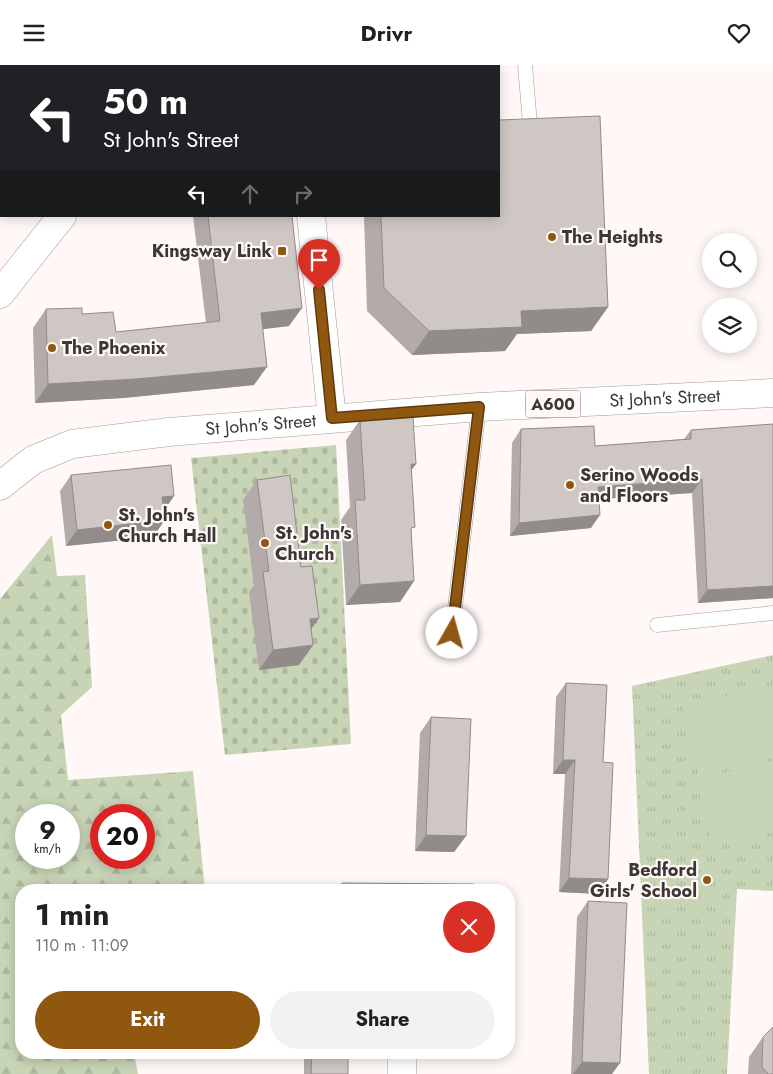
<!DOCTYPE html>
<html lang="en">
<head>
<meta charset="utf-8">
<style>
  :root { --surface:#fff; --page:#f2f2f2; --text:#202124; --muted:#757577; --accent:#905711 }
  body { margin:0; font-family:Jost,sans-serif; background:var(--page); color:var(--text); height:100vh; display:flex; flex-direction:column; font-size:19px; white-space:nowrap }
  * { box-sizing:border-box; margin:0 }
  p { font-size:16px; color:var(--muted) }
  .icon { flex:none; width:28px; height:28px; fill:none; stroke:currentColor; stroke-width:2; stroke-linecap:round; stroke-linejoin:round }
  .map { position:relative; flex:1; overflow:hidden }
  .side { position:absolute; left:15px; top:819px; width:500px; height:175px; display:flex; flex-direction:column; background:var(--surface); border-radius:20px; box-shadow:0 2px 12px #0003 }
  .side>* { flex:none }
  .top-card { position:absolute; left:0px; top:0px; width:500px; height:152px; box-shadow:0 2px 12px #0003; background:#202124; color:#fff; overflow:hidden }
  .tools { position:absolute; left:702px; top:168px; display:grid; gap:10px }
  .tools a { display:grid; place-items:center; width:55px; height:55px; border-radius:50%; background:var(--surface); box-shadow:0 2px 12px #0003; font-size:25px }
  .speed { position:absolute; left:15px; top:739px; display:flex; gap:10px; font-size:25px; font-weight:700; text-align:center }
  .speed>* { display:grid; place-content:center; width:65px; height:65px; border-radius:50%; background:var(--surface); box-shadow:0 2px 12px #0003; line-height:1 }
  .speed small { font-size:12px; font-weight:400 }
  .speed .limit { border:8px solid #d22; background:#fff; color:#111 }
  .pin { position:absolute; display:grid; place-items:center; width:42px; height:42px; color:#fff; margin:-51px -21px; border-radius:50% 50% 50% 0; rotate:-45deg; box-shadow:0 0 5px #0007 }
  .pin .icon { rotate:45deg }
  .me { position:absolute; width:55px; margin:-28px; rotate:7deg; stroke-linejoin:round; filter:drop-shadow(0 0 4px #0008) }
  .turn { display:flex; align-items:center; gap:18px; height:105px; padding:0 20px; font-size:22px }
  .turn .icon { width:65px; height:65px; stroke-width:2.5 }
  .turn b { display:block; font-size:35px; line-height:42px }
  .lanes { display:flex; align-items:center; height:48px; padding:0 20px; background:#0003; justify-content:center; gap:25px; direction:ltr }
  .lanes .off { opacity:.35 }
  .round { display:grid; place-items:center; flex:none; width:52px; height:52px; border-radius:26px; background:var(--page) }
  .head { display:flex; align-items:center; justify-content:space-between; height:85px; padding:0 20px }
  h1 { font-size:30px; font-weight:700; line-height:38px }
  .primary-button { display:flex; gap:10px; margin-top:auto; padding:10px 20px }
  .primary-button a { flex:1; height:58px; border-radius:30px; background:var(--accent); color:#fff; font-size:20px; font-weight:700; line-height:58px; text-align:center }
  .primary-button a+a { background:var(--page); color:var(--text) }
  header { display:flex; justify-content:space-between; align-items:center; height:65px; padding:0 20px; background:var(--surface); font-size:22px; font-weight:700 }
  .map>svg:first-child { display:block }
  .grass { fill:url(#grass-tufts) }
  .forest { fill:url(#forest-firs); fill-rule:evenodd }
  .cemetery { fill:url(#cemetery-stones) }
  .pitch { fill:#c7d4b6 }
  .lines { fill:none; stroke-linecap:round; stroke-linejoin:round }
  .service-casing { stroke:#a29b98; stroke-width:15 }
  .minor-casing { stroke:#a29b98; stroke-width:29 }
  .primary-casing { stroke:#a29b98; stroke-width:29 }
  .service { stroke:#fff; stroke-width:14 }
  .minor { stroke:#fff; stroke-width:28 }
  .primary { stroke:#fff; stroke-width:28 }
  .wall { fill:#b2aba9 }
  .shaded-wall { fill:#918b89 }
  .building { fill:#cfc7c4; stroke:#918b89 }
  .route-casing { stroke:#5e390b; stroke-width:12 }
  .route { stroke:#905711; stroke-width:9 }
  .poi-dot { fill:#905711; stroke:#fff8f6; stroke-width:2 }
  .labels { text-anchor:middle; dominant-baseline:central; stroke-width:4.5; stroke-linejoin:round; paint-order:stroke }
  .shield { fill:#fff8f6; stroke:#757170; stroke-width:1 }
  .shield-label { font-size:16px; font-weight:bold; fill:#3a3736 }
  .poi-label { font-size:18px; font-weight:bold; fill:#3a3736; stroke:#fff8f6; text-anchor:start }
  .street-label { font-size:18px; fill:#3a3736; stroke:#fff8f6 }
</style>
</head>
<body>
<header><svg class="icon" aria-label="menu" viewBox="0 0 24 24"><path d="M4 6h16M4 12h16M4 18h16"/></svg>Drivr<svg class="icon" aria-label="heart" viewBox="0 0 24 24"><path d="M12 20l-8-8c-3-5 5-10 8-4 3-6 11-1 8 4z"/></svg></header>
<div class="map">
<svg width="773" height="1009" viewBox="0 0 773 1009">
  <defs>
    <pattern id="grass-tufts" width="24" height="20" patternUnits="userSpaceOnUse" patternTransform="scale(1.25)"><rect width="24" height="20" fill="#c7d4b6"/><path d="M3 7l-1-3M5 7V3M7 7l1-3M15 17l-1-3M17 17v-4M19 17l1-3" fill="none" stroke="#acb79d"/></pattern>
    <pattern id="forest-firs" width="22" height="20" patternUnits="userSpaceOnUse" patternTransform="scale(1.25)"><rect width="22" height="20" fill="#c7d4b6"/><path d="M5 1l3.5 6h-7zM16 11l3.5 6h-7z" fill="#acb79d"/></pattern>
    <pattern id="cemetery-stones" width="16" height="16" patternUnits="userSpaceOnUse" patternTransform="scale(1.25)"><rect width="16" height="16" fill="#c7d4b6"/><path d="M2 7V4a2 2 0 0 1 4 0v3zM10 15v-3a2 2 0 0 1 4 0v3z" fill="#acb79d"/></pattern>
  </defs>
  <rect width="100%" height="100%" fill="#fff8f6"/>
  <path class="grass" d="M773,590v236l-36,-2 -10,185h-78l-17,-388z"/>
  <path class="forest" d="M52,470l5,41 28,-1 7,112 -31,28 7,65 125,-9 12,119h-184v163h113l4,21h-138v-475zM26,750h43v42h-43zM101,750h43v42h-43z"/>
  <path class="cemetery" d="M336,380l15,299 -126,11 -34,-297z"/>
  <path class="pitch" d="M773,621v72l-75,16 -15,-69z
    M773,697v70l-60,14 -15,-68z"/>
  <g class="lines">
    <defs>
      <path id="service" d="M525,0l5,59
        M657,560l116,-12
        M452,568l27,-226"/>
      <path id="minor" d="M402,1009v-21"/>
      <g id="primary">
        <path d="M296,0v1"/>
        <path d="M185,1l1,-1"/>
        <path d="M311,151l21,202"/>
        <path d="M0,229l62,-78"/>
        <path id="s1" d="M0,421l33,-26 39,-16 97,-12 310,-25 294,-14"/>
      </g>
    </defs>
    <use href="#service" class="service-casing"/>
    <use href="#minor" class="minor-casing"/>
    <use href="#primary" class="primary-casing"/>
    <use href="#service" class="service"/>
    <use href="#minor" class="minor"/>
    <use href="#primary" class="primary"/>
  </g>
  <path class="wall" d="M193,151h99l-3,110 -26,3 -9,56 -131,13 -88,5 -2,-75 13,-19 36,5 34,18 90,-9z
    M364,151h135l109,91 -17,24 -74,3 -12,17 -93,4 -45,-44z
    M360,355l56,44 -4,5 -1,64 3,48 -14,21 -54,3 -5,-85 9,-13 -4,-67z
    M773,359v174l-75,5 -6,-110 -93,6 -8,29 -81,8 2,-93 9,-14 74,17 89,-7 7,-9z
    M71,410l103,21 -10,14 -11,27 -87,9 -6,-55z
    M257,415l44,87 18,51 -8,10 2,17 -14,20 -40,5 -10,-78 5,-7 -11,-85z
    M566,618l37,79 5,117 -9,15 -40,-2 6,-118h-12l3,-77z
    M431,652l35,119 -12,16 -39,-1 5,-118z
    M342,818l132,7h-137z
    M588,836l24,173h-41l6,-157z
    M763,972l10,37h-25l1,-17z
    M304,988h44v21h-44z"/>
  <path class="shaded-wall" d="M608,242l-17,24 -74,3 -12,17 -93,4 17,-24 92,-20z
    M302,243l-13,18 -41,5 13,-18z
    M267,302l-13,18 -131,13 -88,5 13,-19z
    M411,399h5l-15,20z
    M702,414l-10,14 -103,7 9,-13z
    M174,431l-11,16 -1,-15z
    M600,450l-9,13 -81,8 9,-13z
    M165,455l-12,17 -87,9 11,-16z
    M414,516l-14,21 -54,3 14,-20z
    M773,521v12l-75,5 9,-13z
    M319,553l-14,20 5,-19z
    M313,580l-14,20 -40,5 14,-20z
    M563,695h12l-10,14h-12z
    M426,770l40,1 -12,16 -39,-1z
    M569,813l39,1 -9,15 -40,-2z
    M582,997l38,1 -8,11h-39z"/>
  <path class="building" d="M600,51l8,191 -87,4 1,16 -93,4 -45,-43 -3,-72h118v-96z
    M208,151h84l10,92 -41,5 6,54 -131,12 -88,5 -2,-75 36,-1v6l31,-2 3,20 104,-11z
    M413,352l3,47h-5l4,63 -4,1 3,53 -54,4 -5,-85h10l-5,-80z
    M773,359v162l-66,4 -5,-111 -104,8 2,28 -81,8 2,-94 73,-3 1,20 96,-7v-9z
    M171,400l3,31 -12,1 3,23 -88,10 -6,-55z
    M290,410l11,92 11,-1 7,52 -9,1 3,26 -40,5 -10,-78 6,-1 -12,-91z
    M566,618l41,2 -4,77 10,1 -5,116 -39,-1 6,-118h-12z
    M431,652l40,2 -5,117 -40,-1z
    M342,818l132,1v6h-132z
    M588,836l39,2 -7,160 -38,-1z
    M773,962v47h-5l-6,-7 1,-30z
    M312,988h36v21h-37z"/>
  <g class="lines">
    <defs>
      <path id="route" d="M319,225l13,128 147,-11 -27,226"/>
    </defs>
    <use href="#route" class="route-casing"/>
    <use href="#route" class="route"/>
  </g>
  <g class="poi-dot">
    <circle cx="552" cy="172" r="5"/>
    <rect x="277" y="181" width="10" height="10" rx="2.5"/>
    <circle cx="52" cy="283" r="5"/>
    <circle cx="570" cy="420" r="5"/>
    <circle cx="108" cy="460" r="5"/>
    <circle cx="265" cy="478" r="5"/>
    <circle cx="707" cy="815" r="5"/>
  </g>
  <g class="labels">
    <rect class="shield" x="525.5" y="325.5" width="55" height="27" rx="4"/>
    <g class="shield-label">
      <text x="553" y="339">A600</text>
    </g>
    <g class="poi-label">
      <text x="562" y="172">The Heights</text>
      <text x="272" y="186" text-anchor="end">Kingsway Link</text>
      <text x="62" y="283">The Phoenix</text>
      <text x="580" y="410">Serino Woods<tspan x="580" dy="21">and Floors</tspan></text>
      <text x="118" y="450">St. John's<tspan x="118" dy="21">Church Hall</tspan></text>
      <text x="275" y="468">St. John's<tspan x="275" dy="21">Church</tspan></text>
      <text x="697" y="805" text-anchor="end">Bedford<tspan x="697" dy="21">Girls' School</tspan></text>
    </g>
    <g class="street-label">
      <text stroke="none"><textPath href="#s1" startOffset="679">St John's Street</textPath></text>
      <text stroke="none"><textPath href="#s1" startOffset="274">St John's Street</textPath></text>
    </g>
  </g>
</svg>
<div class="tools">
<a><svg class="icon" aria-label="search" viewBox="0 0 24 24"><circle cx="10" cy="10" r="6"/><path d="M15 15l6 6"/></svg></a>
<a><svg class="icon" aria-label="layers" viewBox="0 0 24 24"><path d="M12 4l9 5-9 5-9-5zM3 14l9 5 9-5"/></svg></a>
</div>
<div class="speed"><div>9<small>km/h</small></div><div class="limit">20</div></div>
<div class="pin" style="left:319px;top:225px;background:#d93025"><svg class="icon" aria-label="arrive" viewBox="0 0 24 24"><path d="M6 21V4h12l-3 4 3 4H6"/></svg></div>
<svg class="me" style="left:452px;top:568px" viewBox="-20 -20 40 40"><circle r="19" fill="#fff"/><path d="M0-13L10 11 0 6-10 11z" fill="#905711"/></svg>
<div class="top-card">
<div class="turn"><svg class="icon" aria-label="left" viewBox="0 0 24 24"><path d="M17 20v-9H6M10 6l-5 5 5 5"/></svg><div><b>50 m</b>St John's Street</div></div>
<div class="lanes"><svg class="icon" aria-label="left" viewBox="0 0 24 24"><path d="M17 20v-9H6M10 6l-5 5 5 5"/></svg><svg class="icon off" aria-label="ahead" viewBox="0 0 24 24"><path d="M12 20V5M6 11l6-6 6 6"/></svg><svg class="icon off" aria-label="right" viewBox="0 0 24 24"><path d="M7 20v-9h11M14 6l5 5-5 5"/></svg></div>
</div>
<section class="side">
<div class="head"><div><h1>1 min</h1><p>110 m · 11:09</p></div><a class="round" style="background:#d93025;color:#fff"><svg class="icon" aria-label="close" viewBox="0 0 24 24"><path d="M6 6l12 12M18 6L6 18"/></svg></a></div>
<div class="primary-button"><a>Exit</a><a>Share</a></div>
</section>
</div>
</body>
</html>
